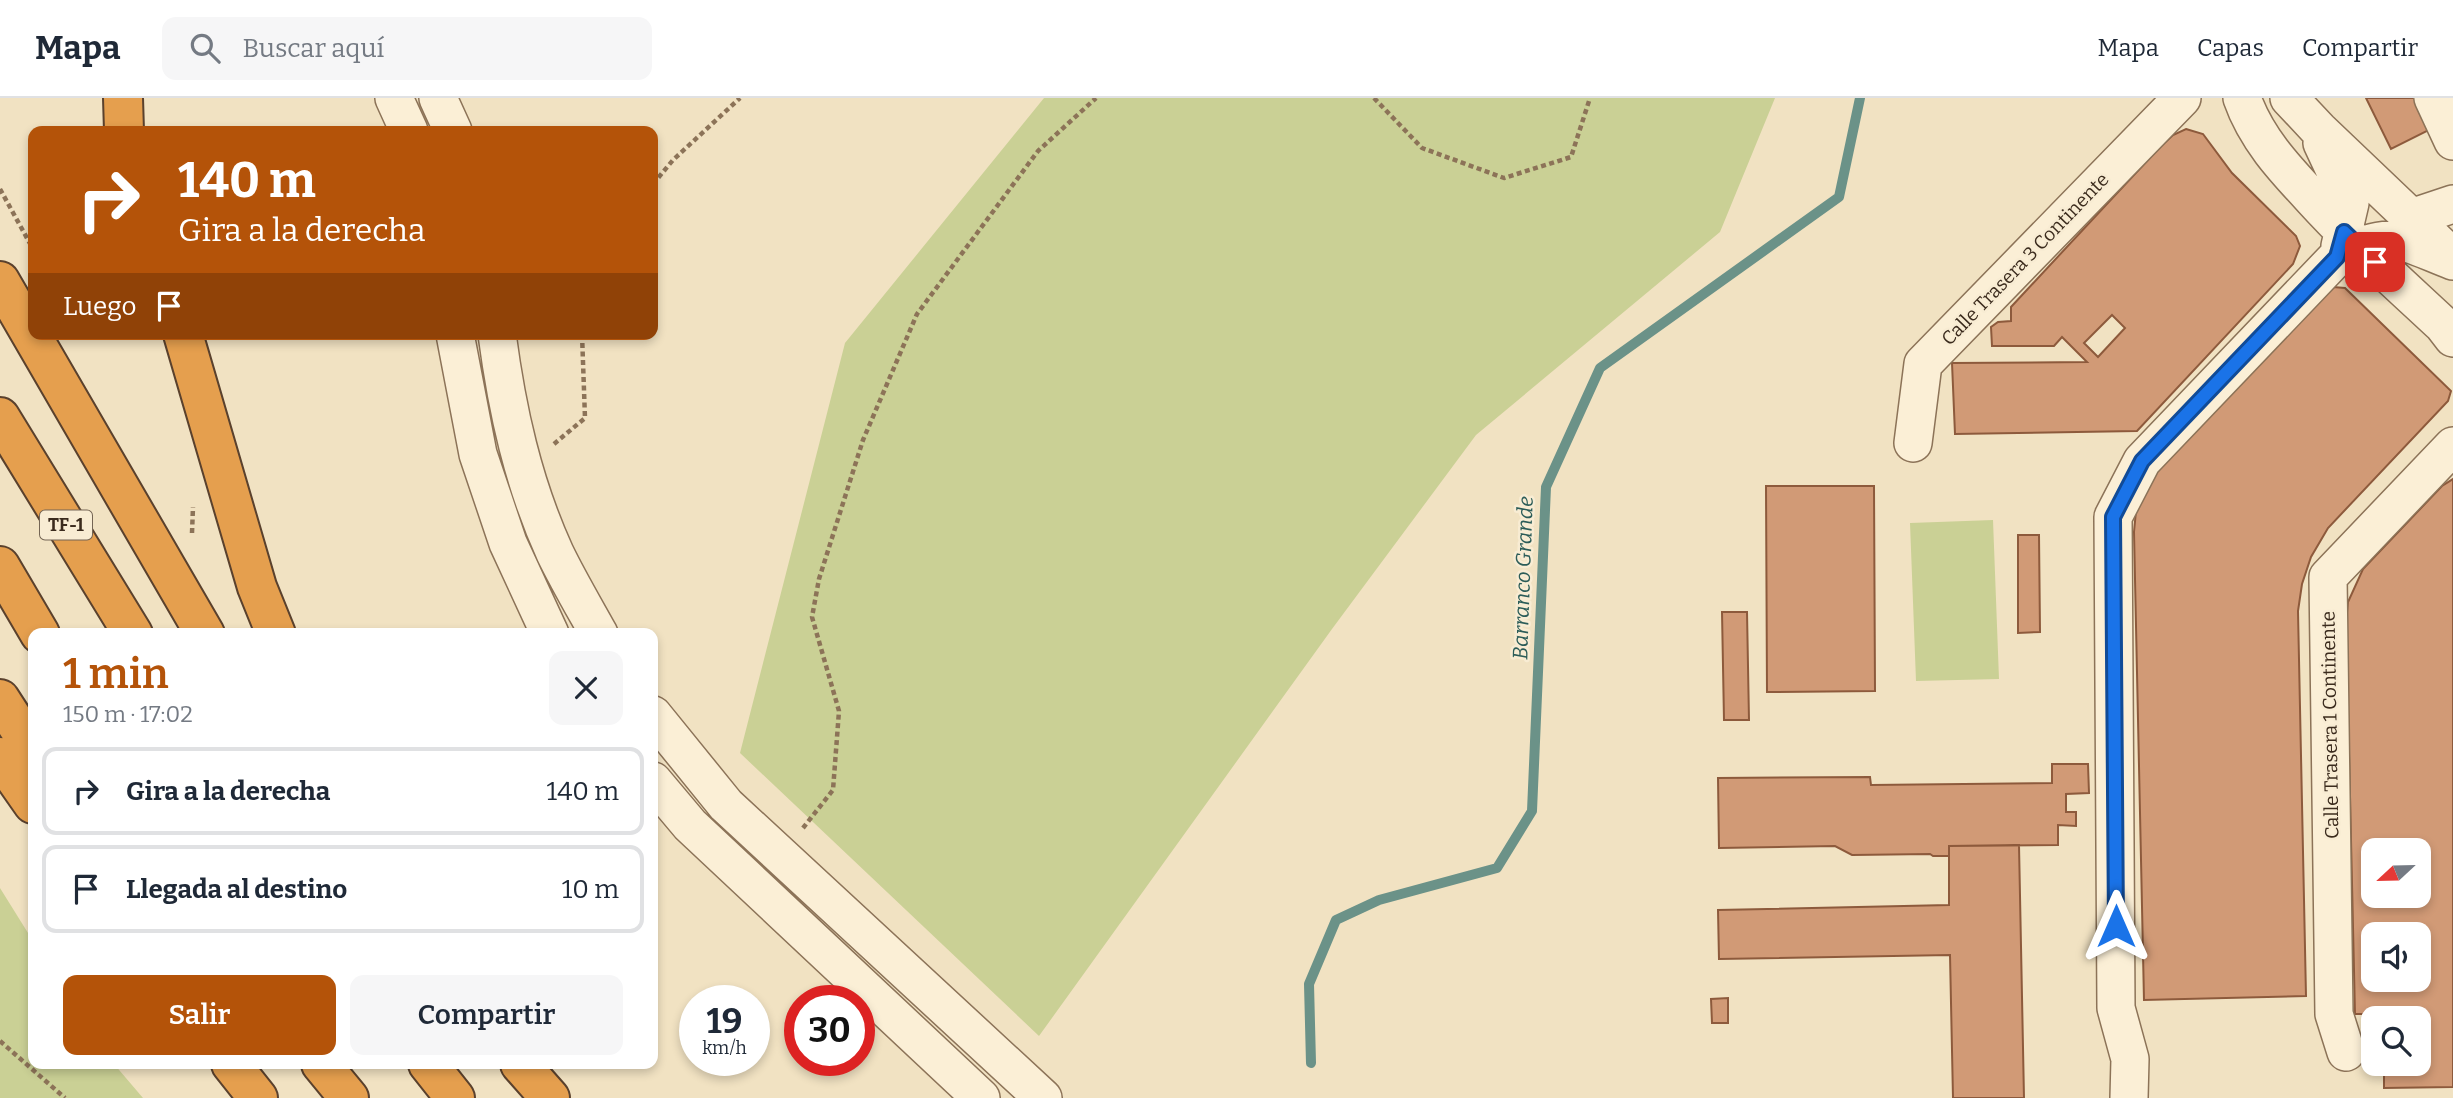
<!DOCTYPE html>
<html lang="es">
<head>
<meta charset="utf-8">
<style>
  :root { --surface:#fff; --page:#f6f6f7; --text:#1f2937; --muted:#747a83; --line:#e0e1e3; --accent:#b45309 }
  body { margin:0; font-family:Bitter,serif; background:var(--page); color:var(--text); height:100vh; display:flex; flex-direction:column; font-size:26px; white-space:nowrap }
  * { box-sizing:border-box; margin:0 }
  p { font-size:23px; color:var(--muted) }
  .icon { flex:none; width:38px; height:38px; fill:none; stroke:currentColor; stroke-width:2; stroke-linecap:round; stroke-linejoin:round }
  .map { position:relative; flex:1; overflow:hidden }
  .details { position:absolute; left:28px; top:530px; width:630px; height:441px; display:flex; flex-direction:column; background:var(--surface); border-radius:14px; box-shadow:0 4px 10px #0003 }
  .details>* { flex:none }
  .guide { position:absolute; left:28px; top:28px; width:630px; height:214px; border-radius:14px; box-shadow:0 4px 10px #0003; background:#b45309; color:#fff; overflow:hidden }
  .needle { width:46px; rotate:248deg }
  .buttons { position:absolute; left:2361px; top:740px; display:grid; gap:14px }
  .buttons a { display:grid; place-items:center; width:70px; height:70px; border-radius:14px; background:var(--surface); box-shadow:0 4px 10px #0003; font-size:35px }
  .speed { position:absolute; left:679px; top:887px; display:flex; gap:14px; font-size:35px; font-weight:700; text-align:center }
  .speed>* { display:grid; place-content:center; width:91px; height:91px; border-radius:50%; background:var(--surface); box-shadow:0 4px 10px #0003; line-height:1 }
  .speed small { font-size:18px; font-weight:400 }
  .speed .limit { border:10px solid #d22; background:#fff; color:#111 }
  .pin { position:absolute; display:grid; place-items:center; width:60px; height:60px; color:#fff; margin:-30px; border-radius:14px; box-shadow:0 4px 10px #0006 }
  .me { position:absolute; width:77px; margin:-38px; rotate:0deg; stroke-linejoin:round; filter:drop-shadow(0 0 5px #0008) }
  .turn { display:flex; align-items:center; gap:24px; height:147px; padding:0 35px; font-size:32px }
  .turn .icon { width:91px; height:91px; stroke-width:2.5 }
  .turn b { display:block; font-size:49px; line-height:60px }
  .then { display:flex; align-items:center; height:66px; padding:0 35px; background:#0003; gap:14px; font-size:26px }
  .round { display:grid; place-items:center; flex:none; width:74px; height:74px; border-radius:14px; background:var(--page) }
  .summary { display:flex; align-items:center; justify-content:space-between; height:119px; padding:0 35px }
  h1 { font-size:42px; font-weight:600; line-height:52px; color:var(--accent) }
  .cta { display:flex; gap:14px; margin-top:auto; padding:14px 35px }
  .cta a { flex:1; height:80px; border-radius:14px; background:var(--accent); color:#fff; font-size:28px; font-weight:600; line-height:80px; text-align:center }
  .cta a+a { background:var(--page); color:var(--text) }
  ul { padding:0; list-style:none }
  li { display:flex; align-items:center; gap:21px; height:88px; margin:0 14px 10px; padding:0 21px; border:4px solid var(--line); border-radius:14px }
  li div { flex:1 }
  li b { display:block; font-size:26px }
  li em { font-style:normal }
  header { display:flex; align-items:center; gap:42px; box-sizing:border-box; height:98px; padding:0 35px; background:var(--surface); border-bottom:2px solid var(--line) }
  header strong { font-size:33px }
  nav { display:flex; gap:38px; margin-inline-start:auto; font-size:24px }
  .search { width:490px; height:63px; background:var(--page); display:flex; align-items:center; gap:18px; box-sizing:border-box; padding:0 24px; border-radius:14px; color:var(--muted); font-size:26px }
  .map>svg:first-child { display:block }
  .green { fill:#cad095 }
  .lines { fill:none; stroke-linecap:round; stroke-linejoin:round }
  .stream { stroke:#6b9288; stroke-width:10 }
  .building { fill:#d19a76; stroke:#8d5a3c; stroke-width:2; fill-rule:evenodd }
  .minor-casing { stroke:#8c7358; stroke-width:40 }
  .highway-casing { stroke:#5a412d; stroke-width:42 }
  .path { stroke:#8c7358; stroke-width:4.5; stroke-dasharray:5 3.5; stroke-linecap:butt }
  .minor { stroke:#fbefd6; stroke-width:37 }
  .highway { stroke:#e59f4e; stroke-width:38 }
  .route-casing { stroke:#114b97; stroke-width:18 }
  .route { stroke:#1a73e8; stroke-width:12 }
  .labels { text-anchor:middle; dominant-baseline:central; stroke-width:5; stroke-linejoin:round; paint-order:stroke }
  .shield { fill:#f8ecd3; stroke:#746554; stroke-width:2 }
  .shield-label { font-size:18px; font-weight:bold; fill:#3b2b1d }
  .street-label { font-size:19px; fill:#3b2b1d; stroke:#f8ecd3 }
  .water-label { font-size:21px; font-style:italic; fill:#2b5c58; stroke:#f8ecd3 }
</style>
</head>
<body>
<header>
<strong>Mapa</strong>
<div class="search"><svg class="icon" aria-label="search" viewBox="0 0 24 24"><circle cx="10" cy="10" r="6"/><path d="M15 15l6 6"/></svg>Buscar aquí</div>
<nav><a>Mapa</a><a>Capas</a><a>Compartir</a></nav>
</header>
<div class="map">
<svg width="2453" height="1000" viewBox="0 0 2453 1000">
  <rect width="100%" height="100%" fill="#f1e2c2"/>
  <path class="green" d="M1044,0h731l-55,134 -244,203 -144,194 -293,407 -299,-283 105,-410z
    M1993,422l6,159 -83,2 -6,-158z
    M0,790l33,53v123h81l29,34h-143z"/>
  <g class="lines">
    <path class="stream" d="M1311,965l-2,-79 27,-64 43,-20 118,-32 35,-57 14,-324 54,-119 239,-171 21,-99"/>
  </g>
  <path class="building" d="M2366,0h87v20l-62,31z
    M2186,31l17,5 29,39 64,63 4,10 -7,18 -156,167 -182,3 -3,-71 135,-1 -25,-25 -8,9h-62l-1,-19 7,-5 13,-1v-14l149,-160 13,-12zM2112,217l13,13 -27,29 -14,-14z
    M2333,189l12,1 106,103 -3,10 -120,127 -17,29 -9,27 -4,27 8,385 -162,4 -10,-468 2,-21 17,-36z
    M2453,381v608l-69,1v-24h34v-46h-35v-4h-28l-9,-391 2,-21 15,-33 79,-83zM2373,752h45v46h-45zM2373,836h45v46h-45z
    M1766,388h108l1,205 -108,1z
    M2018,437h21l1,97 -22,1z
    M1722,514h25l2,108h-25z
    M2052,666h36l1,29 -23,1v18h10v14l-18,-1v20l-109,1v10h-16l-3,-2 -78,1 -17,-9 -116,2 -1,-70 152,-1 1,8 181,-2z
    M2019,747l5,253h-71l-3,-143 -231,4 -1,-49 231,-5v-59z
    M1728,900v25h-16l-1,-24z"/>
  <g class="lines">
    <defs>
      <path id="minor" d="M394,0l15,33
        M438,0l15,33
        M2242,0c14,40 41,69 70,100 41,45 86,85 131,127l10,13
        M2289,0l30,32 126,120
        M2433,0l20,43
        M2322,45l28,60 -10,43
        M2411,120l42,-14
        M455,236l23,120 30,89 42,91
        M497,236c10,76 26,149 58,219 13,27 29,54 44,81
        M1913,345l10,-79 259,-266
        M653,617l73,90 317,293
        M653,683l37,44 291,273
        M2346,954l-12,-38 -6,-437 125,-131
        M2129,1000l1,-39 -14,-51 -3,-491 29,-56 195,-204c55,-28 62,-17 116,4"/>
      <path id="highway" d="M123,0l1,33
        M0,183l205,353
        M183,236l74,253 19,47
        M0,319l133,217
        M0,468l40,68
        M0,601l33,51
        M0,659l33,47
        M231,966l27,34
        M321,966l28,34
        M428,966l27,34
        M520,966l30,34"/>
    </defs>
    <use href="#minor" class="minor-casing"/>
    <use href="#highway" class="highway-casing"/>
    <path class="path" d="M1374,0l48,50 82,30 67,-21 19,-59
      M653,86l20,-24 67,-62
      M0,91l33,60
      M554,346l31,-26 -3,-84
      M192,435l1,-26
      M803,730l30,-38 6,-79 -27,-94 7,-38 44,-139 54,-126 121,-163 58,-53
      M0,943l65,57"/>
    <use href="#minor" class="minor"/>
    <use href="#highway" class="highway"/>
  </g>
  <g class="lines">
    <defs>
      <path id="route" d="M2116,828l-3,-409 29,-56 195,-204 7,-25 31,30"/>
    </defs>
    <use href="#route" class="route-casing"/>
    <use href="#route" class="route"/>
  </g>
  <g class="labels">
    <rect class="shield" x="40" y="412.5" width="52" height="29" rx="5"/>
    <g class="shield-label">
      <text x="66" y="427">TF-1</text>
    </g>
    <g class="street-label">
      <text transform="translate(2025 161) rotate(-46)">Calle Trasera 3 Continente</text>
      <text transform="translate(2330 627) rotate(-91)">Calle Trasera 1 Continente</text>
    </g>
    <g class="water-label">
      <text transform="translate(1523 480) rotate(-88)">Barranco Grande</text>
    </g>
  </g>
</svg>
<div class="buttons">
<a><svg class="needle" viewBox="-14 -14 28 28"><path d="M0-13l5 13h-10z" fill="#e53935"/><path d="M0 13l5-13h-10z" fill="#747a83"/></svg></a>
<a><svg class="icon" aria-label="sound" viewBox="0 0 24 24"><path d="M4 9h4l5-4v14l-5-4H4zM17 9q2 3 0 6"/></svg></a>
<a><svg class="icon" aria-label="search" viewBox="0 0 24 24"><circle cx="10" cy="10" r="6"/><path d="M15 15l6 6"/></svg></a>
</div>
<div class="speed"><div>19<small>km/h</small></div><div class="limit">30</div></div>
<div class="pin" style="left:2375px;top:164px;background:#d93025"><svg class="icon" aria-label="arrive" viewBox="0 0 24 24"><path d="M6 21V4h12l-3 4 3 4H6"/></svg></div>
<svg class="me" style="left:2116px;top:828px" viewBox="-20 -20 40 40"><path d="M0-17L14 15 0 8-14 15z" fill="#1a73e8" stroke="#fff" stroke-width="4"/></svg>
<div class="guide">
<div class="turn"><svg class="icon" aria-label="right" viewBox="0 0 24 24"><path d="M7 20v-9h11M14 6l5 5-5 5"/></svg><div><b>140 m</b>Gira a la derecha</div></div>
<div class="then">Luego<svg class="icon" aria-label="arrive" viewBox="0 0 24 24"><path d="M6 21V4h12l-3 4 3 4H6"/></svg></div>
</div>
<section class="details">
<div class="summary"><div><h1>1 min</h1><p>150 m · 17:02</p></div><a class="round"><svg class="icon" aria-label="close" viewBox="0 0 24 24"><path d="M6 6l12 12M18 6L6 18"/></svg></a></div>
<ul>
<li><svg class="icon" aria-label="right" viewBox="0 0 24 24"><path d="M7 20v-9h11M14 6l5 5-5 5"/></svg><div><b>Gira a la derecha</b></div><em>140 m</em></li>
<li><svg class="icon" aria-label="arrive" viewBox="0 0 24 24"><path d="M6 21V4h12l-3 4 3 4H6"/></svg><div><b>Llegada al destino</b></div><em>10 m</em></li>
</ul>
<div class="cta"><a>Salir</a><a>Compartir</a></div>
</section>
</div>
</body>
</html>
